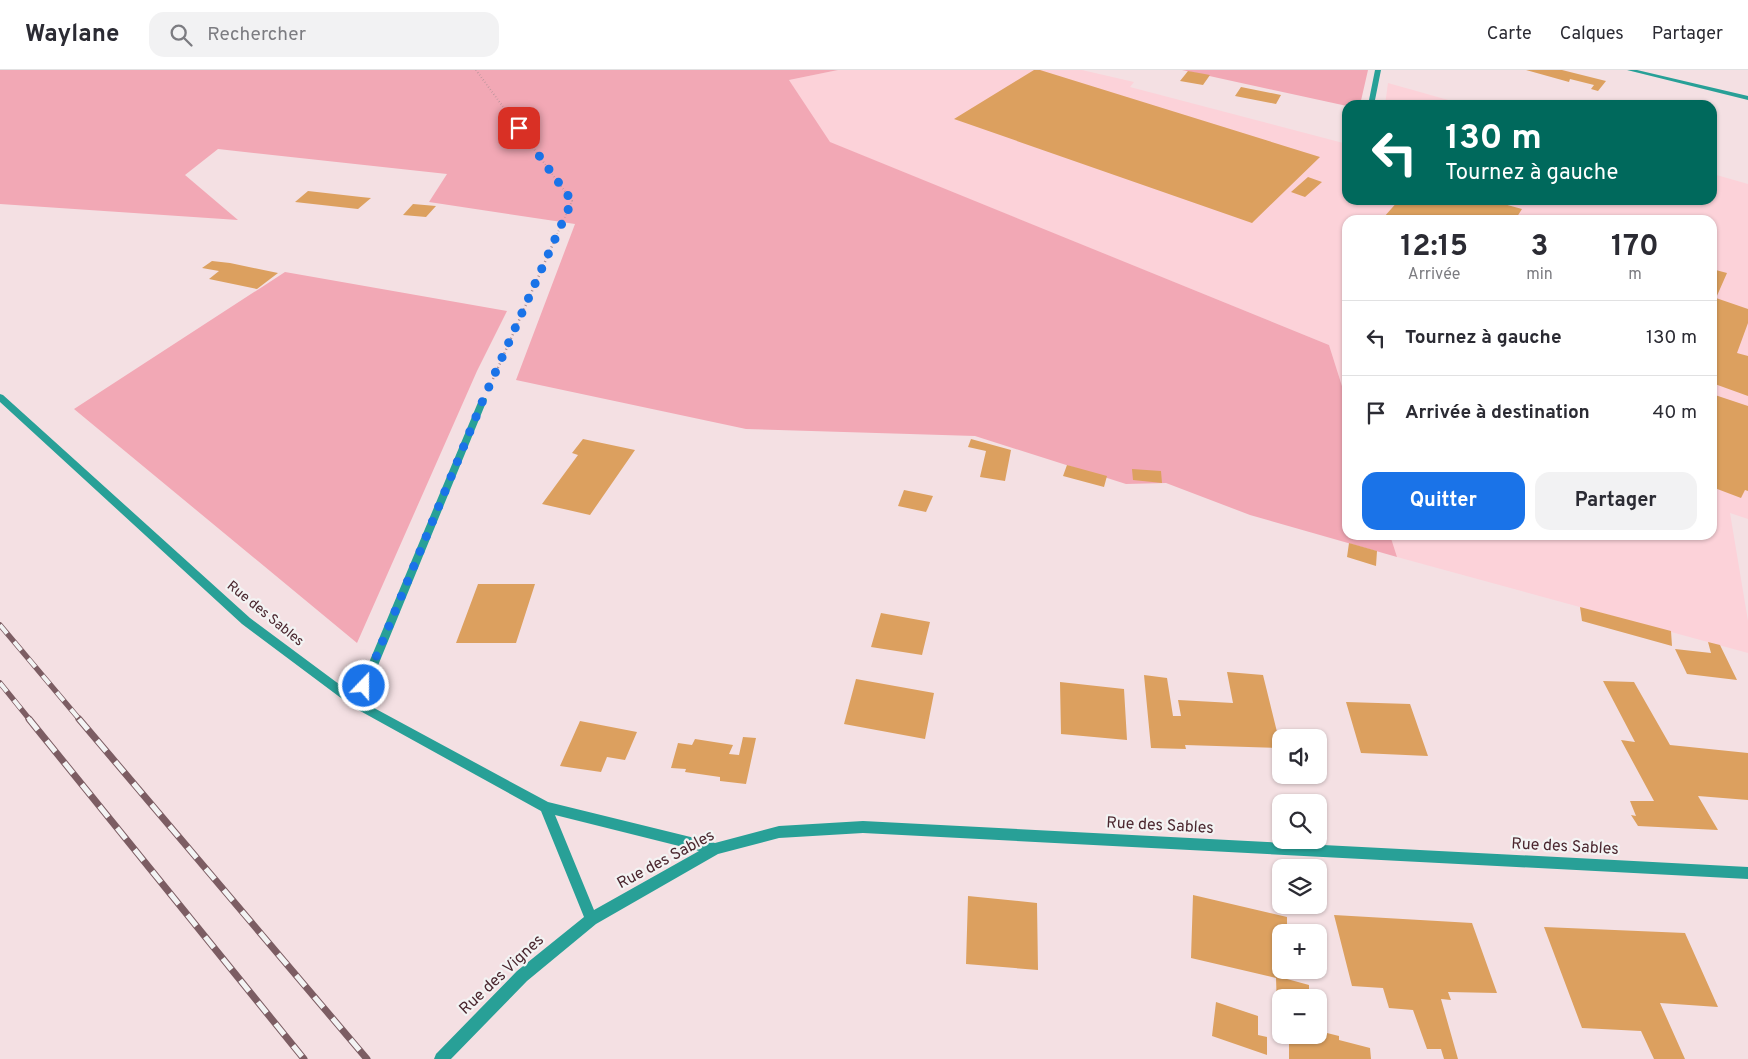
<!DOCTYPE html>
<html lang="fr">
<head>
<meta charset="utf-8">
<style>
  :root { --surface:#fff; --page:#f2f2f3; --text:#2b2b33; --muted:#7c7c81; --line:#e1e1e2; --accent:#1a73e8 }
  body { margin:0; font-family:Overpass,sans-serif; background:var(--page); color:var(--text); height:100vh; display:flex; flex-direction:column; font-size:19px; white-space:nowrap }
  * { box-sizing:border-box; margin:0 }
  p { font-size:16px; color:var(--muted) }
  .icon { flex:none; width:28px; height:28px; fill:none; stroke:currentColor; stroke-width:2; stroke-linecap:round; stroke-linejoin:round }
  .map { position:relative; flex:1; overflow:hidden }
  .sheet { position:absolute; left:1342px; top:145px; width:375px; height:325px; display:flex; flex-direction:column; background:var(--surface); border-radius:15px; box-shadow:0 1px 4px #0004 }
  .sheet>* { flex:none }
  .hud { position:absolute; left:1342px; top:30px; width:375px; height:105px; border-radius:15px; box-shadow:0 1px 4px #0004; background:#00695c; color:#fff; overflow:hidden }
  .tools { position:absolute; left:1272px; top:659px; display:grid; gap:10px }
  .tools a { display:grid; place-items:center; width:55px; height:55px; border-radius:10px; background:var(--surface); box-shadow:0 1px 4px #0004; font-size:25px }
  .pin { position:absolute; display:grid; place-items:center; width:42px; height:42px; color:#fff; margin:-21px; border-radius:10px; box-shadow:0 2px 8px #0006 }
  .me { position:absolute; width:55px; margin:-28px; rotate:22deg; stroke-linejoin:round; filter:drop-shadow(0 0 4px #0008) }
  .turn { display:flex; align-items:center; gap:18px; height:105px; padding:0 20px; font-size:22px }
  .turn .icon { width:65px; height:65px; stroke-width:2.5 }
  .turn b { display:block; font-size:35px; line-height:42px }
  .eta { display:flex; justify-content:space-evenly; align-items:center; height:85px; text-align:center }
  .eta b { font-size:30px; font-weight:700; line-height:35px }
  .primary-button { display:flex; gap:10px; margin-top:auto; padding:10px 20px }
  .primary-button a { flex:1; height:58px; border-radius:15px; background:var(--accent); color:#fff; font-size:20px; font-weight:700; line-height:58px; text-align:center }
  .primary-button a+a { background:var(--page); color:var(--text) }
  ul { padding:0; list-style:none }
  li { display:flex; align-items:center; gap:15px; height:75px; padding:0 20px; border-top:1px solid var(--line) }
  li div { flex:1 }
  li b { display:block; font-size:19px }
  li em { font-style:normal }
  header { display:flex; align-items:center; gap:30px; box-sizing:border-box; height:70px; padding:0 25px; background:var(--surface); border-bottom:1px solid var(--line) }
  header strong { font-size:24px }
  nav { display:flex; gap:28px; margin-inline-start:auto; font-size:18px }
  .search { width:350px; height:45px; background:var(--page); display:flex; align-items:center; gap:12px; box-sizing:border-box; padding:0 18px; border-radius:15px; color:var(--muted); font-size:19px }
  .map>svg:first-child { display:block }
  .built { fill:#fcd2d9 }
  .green { fill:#f2a8b5 }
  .building { fill:#dca05f }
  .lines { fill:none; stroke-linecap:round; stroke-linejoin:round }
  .path-far1 { stroke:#aa8f94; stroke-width:2; stroke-dasharray:0.5 2.5; stroke-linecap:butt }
  .path { stroke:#aa8f94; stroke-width:2.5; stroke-dasharray:1 3; stroke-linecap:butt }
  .lane { fill:#28a097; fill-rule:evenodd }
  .street { fill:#28a097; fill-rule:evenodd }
  .rail-far1-casing { stroke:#7c5d63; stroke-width:5.5 }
  .rail-casing { stroke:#7c5d63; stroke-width:7 }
  .rail-far1 { stroke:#f3f3f3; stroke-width:4; stroke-dasharray:11; stroke-linecap:butt }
  .rail { stroke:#f3f3f3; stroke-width:5; stroke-dasharray:14; stroke-linecap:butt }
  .route { stroke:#1a73e8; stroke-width:9; stroke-dasharray:0 16.2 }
  .labels { text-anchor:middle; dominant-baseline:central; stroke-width:4.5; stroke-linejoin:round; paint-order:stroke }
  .street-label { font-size:14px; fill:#4b272f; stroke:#f3f3f3 }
  .near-street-label { font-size:16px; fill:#4b272f; stroke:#f3f3f3 }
</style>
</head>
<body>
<header>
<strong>Waylane</strong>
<div class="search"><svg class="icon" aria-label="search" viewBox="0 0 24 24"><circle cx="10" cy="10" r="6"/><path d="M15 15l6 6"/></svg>Rechercher</div>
<nav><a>Carte</a><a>Calques</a><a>Partager</a></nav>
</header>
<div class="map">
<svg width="1748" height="989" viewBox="0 0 1748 989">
  <rect width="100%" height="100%" fill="#f4e0e3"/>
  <path class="built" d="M838,0h244l52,12 -4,5 217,57 1,56h364l1,-26 35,10v335l-18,-6 18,108v32l-351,-96 -7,-22h322v-315h-364l-1,182 -18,-57 -500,-203 -40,-62z
    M1388,13l78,22h-81z"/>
  <path class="green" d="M0,0h838l-49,10 41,62 499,203 18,57 1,133h42l7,22 -147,-42 -84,-32 -40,1 -151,-48 -229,-7 -230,-49 59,-156 -146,-22 18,-28 -229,-25 -33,26 53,45 -238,-16z
    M1182,0h186l-8,35 -13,1z
    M285,202l222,39 -30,60 -120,272 -283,-234z"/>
  <path class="building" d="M1034,0h6l280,87 -68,66 -298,-104z
    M1526,0h36l44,11 -8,10 -7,-2 3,-4 -24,-6 -1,3z
    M1188,1l22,4 -7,10 -23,-4z
    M1241,17l40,8 -5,9 -41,-8z
    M1308,107l14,5 -17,15 -14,-5z
    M308,121l53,6 10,1 -13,11 -63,-7z
    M1399,130h103l-2,3 22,6 -7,11h-122l-9,-3z
    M413,134l23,2 -10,11 -23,-2z
    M212,191l18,2 48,10 -21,16 -48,-10 10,-8 -17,-3z
    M1712,199l15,4 -11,25 32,11v14l-11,30 11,3v40l-36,-13z
    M1712,324l36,12v85l-3,-1 -4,8 -29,-11z
    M583,369l52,11 -45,65 -48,-11 36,-49 -6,-2z
    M971,369l40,11 -6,31 -25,-4 6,-26 -18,-4z
    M1067,395l40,11 -3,11 -41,-11z
    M1132,399l29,2 1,12 -29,-3z
    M904,420l29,6 -7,16 -28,-6z
    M1349,473l28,8 -1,15 -29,-9z
    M478,514h57l-19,59h-60z
    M1580,537l91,24 1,15 -90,-25z
    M881,543l49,9 -8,33 -51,-8z
    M1708,572l12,3 17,35 -50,-6 -12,-25 36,4z
    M1227,602l36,3 18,73 -96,-3 1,4 -35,-1 -7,-73 23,3 6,38h8l-3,-16 55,3z
    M856,609l78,14 -9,46 -81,-15z
    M1603,611l31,1 36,63 78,8v47l-50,-4 20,34 -80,-4 -7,-11 5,1 -6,-15h24l-33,-61 14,2z
    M1060,612l64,7 3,51 -66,-6z
    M1346,632l64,2 18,52 -67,-3z
    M580,651l57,11 -12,28 -18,-3 -6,15 -41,-6z
    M743,667l13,1 -10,46 -26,-3v-4l-35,-5 1,-3 -15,-1 7,-25 14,2 3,-6 38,6 -4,9 10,1z
    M1193,825l94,22v15h-6v38h6v9l22,6v13h-28v37h38v-4l20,5v4l31,8 1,11h-82v-16l-11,-4 -2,-61 -85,-20z
    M968,826l69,7 1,67 -72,-6z
    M1334,845l138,8 25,70 -49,-1 3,8 -10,-1 17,60h-14l-3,-10h-14l-14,-39 -24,-2 -6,-20 -31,-2z
    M1544,857l141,6 33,74 -58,-4 25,56h-31l-13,-28 -59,-3z
    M1216,932l42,14v19l9,2v18l-55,-19z"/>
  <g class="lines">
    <path class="path-far1" d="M476,0l96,131 -17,38"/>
    <path class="path" d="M493,309l63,-142"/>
    <path class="lane" d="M1375,0h6l-7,35h-6z
      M1627,0h10l111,26v4z"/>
    <path class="street" d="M0,324l3,1 247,223 105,78 124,-296 1,-2h6l1,2 -124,302 185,100 167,41 64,-17 84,-5 885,46v12l-885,-46 -84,5 -61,16 -122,70 -69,57 -76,78h-17l2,-5 81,-83 67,-54 -43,-106 -188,-104 -111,-83 -242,-222zM555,745l144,36 -105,59z"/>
    <defs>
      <path id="rail-far1" d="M0,555l80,95
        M0,613l30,37"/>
      <path id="rail" d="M29,649l275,340
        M79,649l288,340"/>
    </defs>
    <use href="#rail-far1" class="rail-far1-casing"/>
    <use href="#rail" class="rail-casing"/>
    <use href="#rail-far1" class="rail-far1"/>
    <use href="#rail" class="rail"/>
  </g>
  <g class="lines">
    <path class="route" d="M364,616l119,-286 89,-199 -53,-73"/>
  </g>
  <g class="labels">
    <g class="street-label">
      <text transform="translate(265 544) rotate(39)">Rue des Sables</text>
    </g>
    <g class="near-street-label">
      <text transform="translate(1160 756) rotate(3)">Rue des Sables</text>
      <text transform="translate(1565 777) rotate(3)">Rue des Sables</text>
      <text transform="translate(666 790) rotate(-28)">Rue des Sables</text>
      <text transform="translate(502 905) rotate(-43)">Rue des Vignes</text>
    </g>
  </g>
</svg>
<div class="tools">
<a><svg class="icon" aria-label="sound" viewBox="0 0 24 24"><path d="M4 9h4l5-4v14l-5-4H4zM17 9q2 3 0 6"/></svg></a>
<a><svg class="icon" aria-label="search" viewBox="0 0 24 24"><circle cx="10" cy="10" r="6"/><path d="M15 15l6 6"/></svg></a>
<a><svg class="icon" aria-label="layers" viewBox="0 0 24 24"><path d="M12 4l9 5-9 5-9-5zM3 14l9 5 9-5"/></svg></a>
<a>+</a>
<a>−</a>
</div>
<div class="pin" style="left:519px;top:58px;background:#d93025"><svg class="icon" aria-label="arrive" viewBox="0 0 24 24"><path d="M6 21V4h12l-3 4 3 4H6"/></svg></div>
<svg class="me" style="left:364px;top:616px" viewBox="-20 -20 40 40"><circle r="17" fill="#1a73e8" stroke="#fff" stroke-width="3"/><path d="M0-11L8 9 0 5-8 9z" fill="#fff"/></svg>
<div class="hud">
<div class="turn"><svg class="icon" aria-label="left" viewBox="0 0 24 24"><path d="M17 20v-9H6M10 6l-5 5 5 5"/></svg><div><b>130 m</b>Tournez à gauche</div></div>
</div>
<section class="sheet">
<div class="eta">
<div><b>12:15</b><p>Arrivée</p></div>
<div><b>3</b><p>min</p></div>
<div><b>170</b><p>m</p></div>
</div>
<ul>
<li><svg class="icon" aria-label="left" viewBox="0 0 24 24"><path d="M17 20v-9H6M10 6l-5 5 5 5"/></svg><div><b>Tournez à gauche</b></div><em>130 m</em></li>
<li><svg class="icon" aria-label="arrive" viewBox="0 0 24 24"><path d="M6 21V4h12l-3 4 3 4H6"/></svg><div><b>Arrivée à destination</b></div><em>40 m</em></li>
</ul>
<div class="primary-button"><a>Quitter</a><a>Partager</a></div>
</section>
</div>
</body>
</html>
